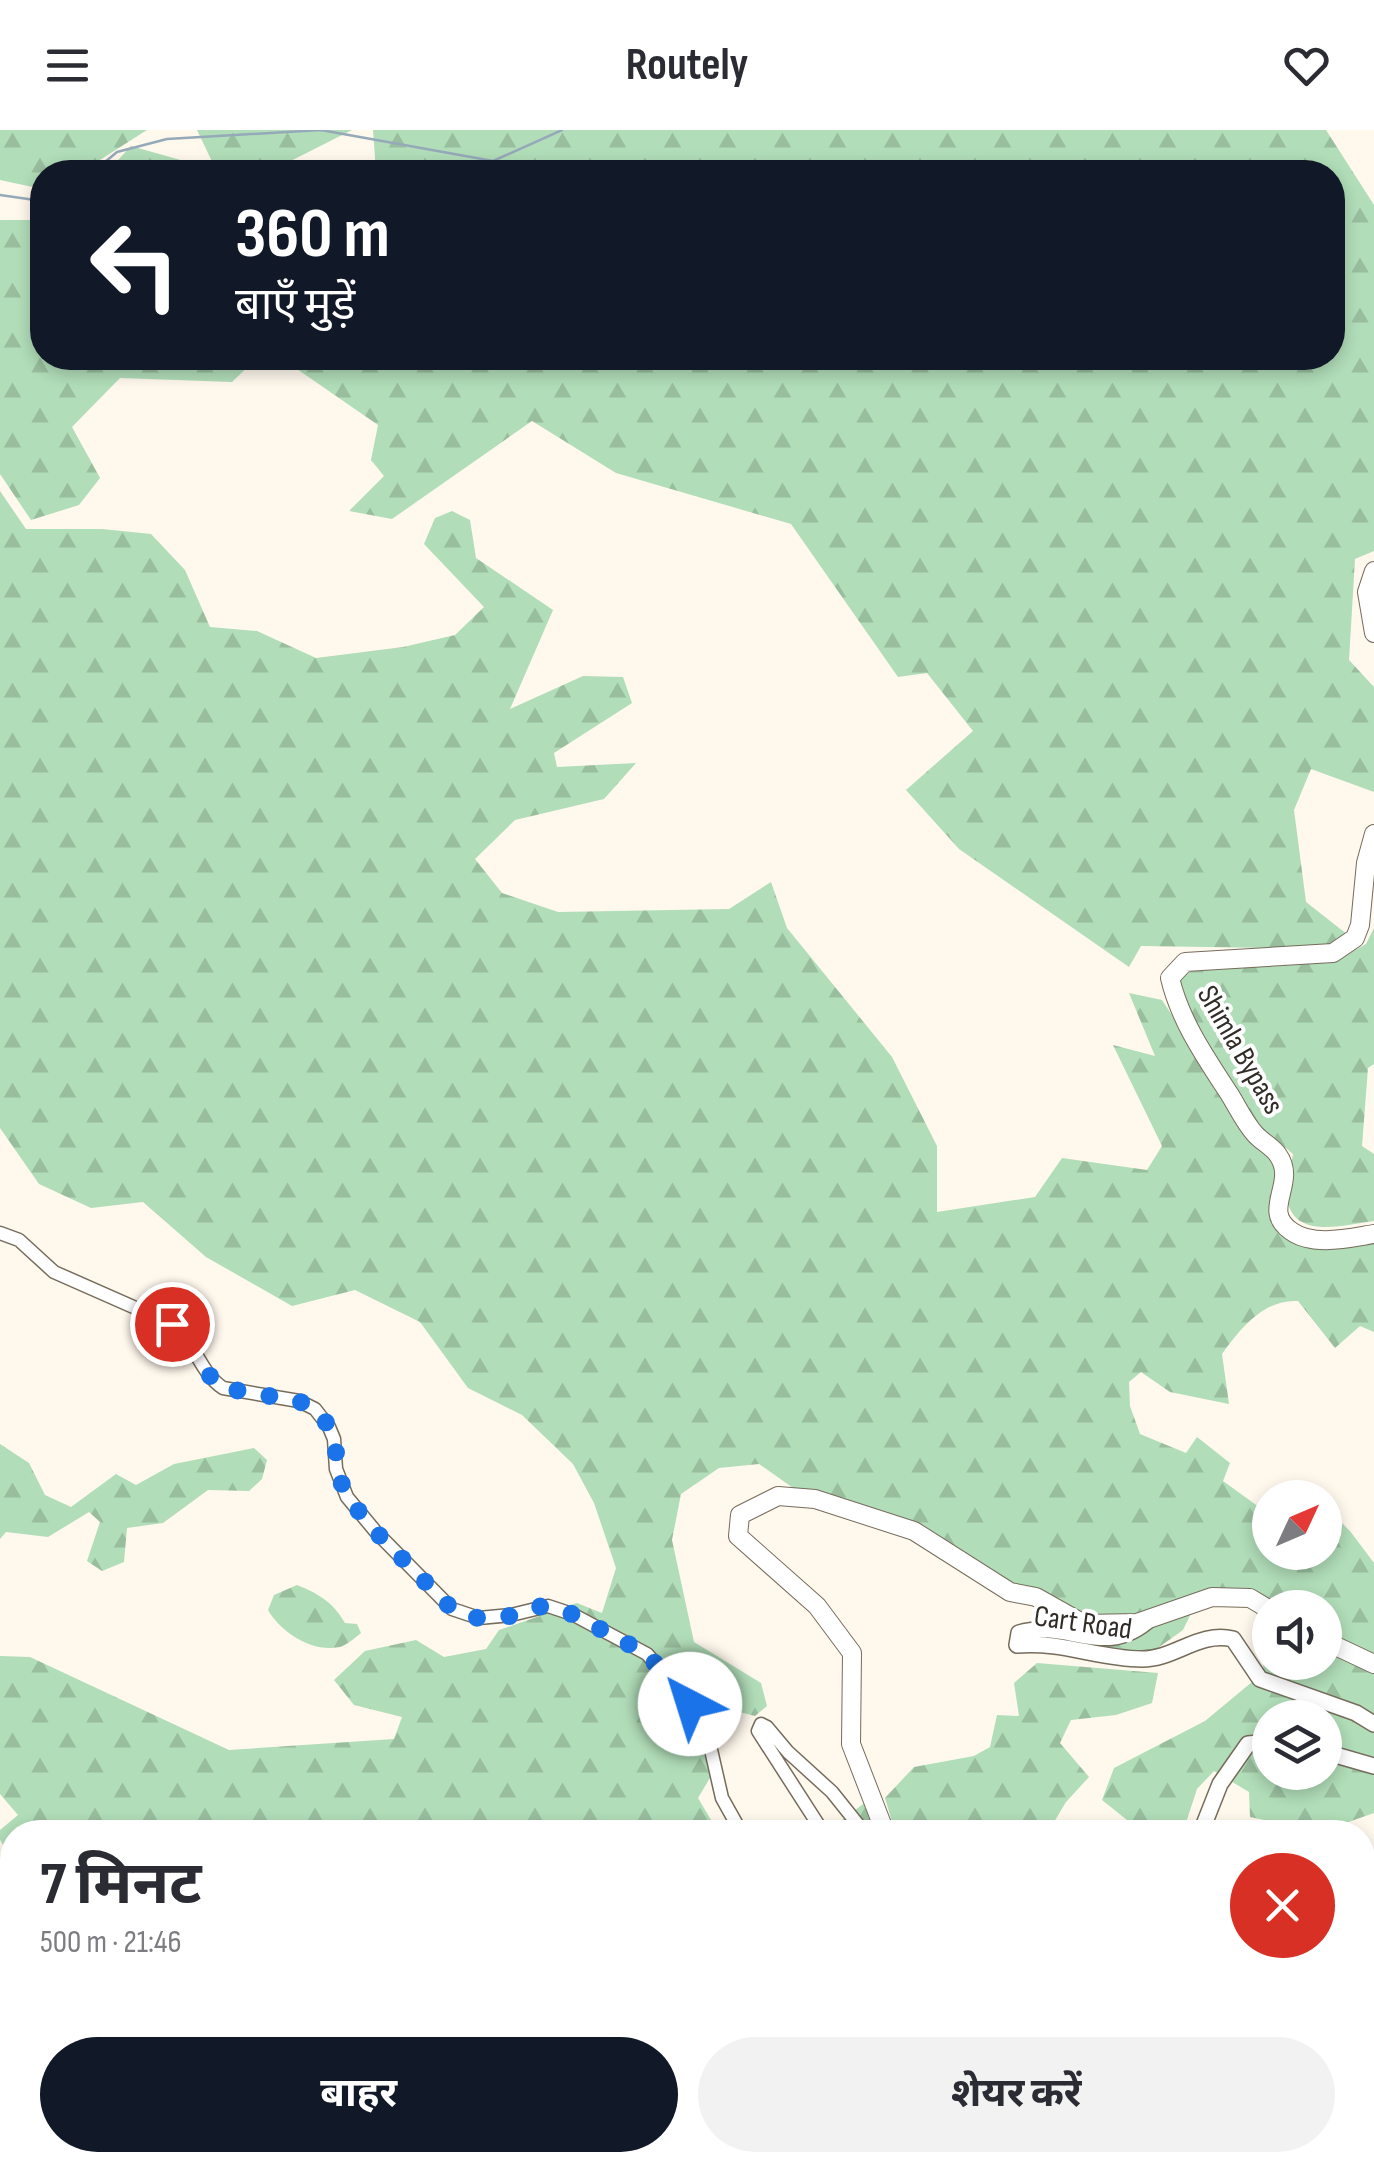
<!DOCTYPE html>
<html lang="hi">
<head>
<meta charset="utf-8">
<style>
  :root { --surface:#fff; --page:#f2f2f3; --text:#2b2b33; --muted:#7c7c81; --accent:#111827 }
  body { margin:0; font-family:"Sofia Sans Condensed","Noto Sans Devanagari",sans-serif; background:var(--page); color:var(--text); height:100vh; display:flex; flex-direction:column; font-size:38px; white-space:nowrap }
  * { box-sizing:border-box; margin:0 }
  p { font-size:32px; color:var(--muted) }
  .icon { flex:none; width:55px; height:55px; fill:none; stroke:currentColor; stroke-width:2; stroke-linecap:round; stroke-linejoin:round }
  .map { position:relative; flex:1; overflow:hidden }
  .side { position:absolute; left:0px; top:1690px; width:1375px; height:352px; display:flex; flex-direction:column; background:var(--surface); border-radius:40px 40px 0 0; box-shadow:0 5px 15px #0003 }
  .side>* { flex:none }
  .banner { position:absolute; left:30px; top:30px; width:1315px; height:210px; border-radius:40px; box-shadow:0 5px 15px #0003; background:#111827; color:#fff; overflow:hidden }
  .needle { width:65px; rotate:46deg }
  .buttons { position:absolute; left:1252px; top:1350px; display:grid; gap:20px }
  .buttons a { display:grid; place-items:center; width:90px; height:90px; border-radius:50%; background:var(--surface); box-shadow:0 5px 15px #0003; font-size:50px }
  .pin { position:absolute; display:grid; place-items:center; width:85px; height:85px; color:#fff; margin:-42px; border:5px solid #fff; border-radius:50%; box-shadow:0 2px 10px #0007 }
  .me { position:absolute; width:110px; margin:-55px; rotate:320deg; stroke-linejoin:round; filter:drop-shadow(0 0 8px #0008) }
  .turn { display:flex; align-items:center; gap:35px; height:210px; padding:0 40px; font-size:45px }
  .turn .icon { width:130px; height:130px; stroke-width:2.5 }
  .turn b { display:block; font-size:70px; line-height:85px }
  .round { display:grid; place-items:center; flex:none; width:105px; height:105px; border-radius:52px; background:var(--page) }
  .overview { display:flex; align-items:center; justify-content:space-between; height:170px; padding:0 40px }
  h1 { font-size:60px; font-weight:700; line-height:75px }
  .button { display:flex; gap:20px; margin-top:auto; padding:20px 40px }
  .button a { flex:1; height:115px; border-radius:60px; background:var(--accent); color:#fff; font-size:40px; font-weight:700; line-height:115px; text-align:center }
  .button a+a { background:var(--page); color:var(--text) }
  header { display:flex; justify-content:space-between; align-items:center; height:130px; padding:0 40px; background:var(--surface); font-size:45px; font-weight:700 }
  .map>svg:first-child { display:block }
  .forest { fill:url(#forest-firs); fill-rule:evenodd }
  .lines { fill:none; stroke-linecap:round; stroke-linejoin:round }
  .stream { stroke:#96a9b9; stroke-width:2.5 }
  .minor-casing { stroke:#766c5c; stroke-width:12 }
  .tertiary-casing { stroke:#766c5c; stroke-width:15 }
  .secondary-casing { stroke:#766c5c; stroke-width:18 }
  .trunk-casing { stroke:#766c5c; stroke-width:20 }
  .minor { stroke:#fff; stroke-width:10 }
  .tertiary { stroke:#fff; stroke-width:12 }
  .secondary { stroke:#fff; stroke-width:15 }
  .trunk { stroke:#fff; stroke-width:18 }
  .route { stroke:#1a73e8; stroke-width:18; stroke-dasharray:0 32.4 }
  .labels { text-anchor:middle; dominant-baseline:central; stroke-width:8; stroke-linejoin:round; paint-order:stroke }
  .street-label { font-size:30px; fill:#312d26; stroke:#fff }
</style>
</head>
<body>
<header><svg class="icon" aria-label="menu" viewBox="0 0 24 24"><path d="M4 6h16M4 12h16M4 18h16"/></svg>Routely<svg class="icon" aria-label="heart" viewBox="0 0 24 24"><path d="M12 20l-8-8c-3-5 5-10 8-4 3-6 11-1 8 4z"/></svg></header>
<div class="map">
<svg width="1374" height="2041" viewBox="0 0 1374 2041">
  <defs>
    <pattern id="forest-firs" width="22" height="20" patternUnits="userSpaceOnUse" patternTransform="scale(2.5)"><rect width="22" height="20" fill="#b1ddb8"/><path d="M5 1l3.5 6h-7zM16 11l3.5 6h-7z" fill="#99be9e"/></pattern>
  </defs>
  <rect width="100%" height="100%" fill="#fff8ed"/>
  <path class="forest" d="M0,0h147l-66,42h-39v17l-42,-9z
    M197,0h155l-83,42h-162l24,-26 85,24z
    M373,0h953l48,75v346l-19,8 -6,101 25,27v105l-63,-23 -17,41 12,92 42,33 -21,14 -186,-3 -12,21 -170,-118 -53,-59 67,-59 -46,-58 -29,4 -107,-153 -175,-51 -84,-52 -140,98 -43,-8 35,-35 -13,-16 7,-35 -97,-67h1051v-186h-956z
    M0,90h42v138h215l-25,24 -112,-4 -48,49 28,51 -21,27 -48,15 -31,-46z
    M0,361l26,38h76l49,5 34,36 25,57 47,4 59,27 87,-11 52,-12 29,-28 -60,-63 11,-26 17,-7 18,9 6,38 77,52 -43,99 73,-33 40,1 9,26 -78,50 3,14 79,-4 -32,36 -89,21 -40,39 27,34 56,19 171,-3 42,-27 16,46 105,129 45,89v66l98,-15 27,-39 85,12 15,-24 -49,-101 42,11 -26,-63 33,7 90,137 22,19 5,37 13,44 82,1v94l-14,-6 -25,22 -37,-47c-34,-2 -57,27 -76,53l7,50 -59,-12 -29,-20 -12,10 1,24 10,28 46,19 11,-16 33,26 -7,18 47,34v37h55l2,-44 23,23 24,32v250l-54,19 -70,-15 -1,-25 -35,-21 -17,18 -14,43h-54l-2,-12 -25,-20 12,-32 91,-47 59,-49 -10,-80 -54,2 -17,36 -35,25 -95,-18 -17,-42 -25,-4 -96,-62 -119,-39 -37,-26 -40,4 -38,26 -9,46 22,102 67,41 6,23 -12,10 -66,-17 -18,28 46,39 -19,32 16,27 23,7h-725v27l-12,-19v-10l18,-15 -18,-21v-138l30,1 199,93 165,-11 8,-22 -48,-12 -20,-25 31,-29 51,-11 28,17 42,-8 13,-19 78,-27 25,10 14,-45 -22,-65 -21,-39 -51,-49 -54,-27 -48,-66 -65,-32 -63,16 -86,-49 -63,-55 -52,6 -52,-24 -39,-56zM1270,1478h55v54h-55zM1270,1588h55v54h-55z
    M1374,798v136l-6,4 -6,78 12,8v67c-26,3 -77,19 -86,-18 -4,-13 3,-35 5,-49l-38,-32 -44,-68 -31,-61 1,-16 14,-8 141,-8 30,-17z
    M0,1314l29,19 16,32 26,12 45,-33 20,11 38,-21 80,-16 13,12 -5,19 -13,12 -41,-1 -45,33 -36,5 -3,34 -22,9 -15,-10 13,-39 -11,-10 -41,25 -42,-5 -6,7z
    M297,1455c22,9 36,17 48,38l12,1 4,9c-5,4 -14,12 -21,14 -29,6 -59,-15 -72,-37l6,-15z
    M1037,1533l121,10 -6,30 -36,12 -45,5 -11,23 29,34 -23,25 -18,30h-153l-10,-34 29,-31 60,-11 16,-9 7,-32 22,1 -5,-33z
    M867,1671l14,31h-51l-1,-2z
    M555,2030h296l-36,11h-220z
    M862,2030h470l6,11h-500z"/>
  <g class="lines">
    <path class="stream" d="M93,42l24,-20 50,-13 154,-9 172,31 69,-31
      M0,65l42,6"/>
    <defs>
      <path id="minor" d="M0,1861l12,-1
        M76,2041l16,-11
        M131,2041l18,-11
        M252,2041l7,-11"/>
      <path id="tertiary" d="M0,1103l19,7 35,32 118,52c23,17 27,48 51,64l76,13 16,8 14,18 5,12 2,30 11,28 29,35 76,77 27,9 32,-3 37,-9 24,8 75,40 44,50 15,24 16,70 19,34
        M823,1702l-65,-101 3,-7 6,3 21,25 44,40 32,40"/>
      <path id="secondary" d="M1151,1488c-46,43 -83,0 -132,15l-2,12c46,-4 81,14 125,14 33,0 57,-28 91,-20l27,40 96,34 18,11
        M1325,1622l49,14
        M1201,1702l19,-48 28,-40 22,-2
        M1362,1955l12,11
        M1370,2041l4,-7"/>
      <path id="trunk" d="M1374,441l-7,21 7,41
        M1374,704l-8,29 -6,62 -5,13 -22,15 -148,9 -15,16c10,43 36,80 60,117 8,13 15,28 25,39 7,8 18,13 23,21 20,28 -18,55 13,76 22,16 58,7 83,3
        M1325,1511l49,23
        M885,1702l-34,-88 1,-91 -35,-47 -79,-70 2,-21 38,-19 37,3 99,32 96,61 26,5 48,27 53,-1 75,-26 38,1 20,12
        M512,2041l55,-9 107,9
        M825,2041l30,-11"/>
    </defs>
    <use href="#minor" class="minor-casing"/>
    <use href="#tertiary" class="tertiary-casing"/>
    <use href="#secondary" class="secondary-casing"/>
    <use href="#trunk" class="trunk-casing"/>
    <use href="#minor" class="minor"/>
    <use href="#tertiary" class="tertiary"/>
    <use href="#secondary" class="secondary"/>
    <use href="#trunk" class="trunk"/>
  </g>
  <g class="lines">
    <path class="route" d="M172,1194c23,16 27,48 51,64l76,13 16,9 15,17 6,23v19l11,28 29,35 76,77 26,9 33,-2 31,-10 30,8 75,40 43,50"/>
  </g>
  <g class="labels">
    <g class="street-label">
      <text transform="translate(1240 920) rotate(60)">Shimla Bypass</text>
      <text transform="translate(1083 1493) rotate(8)">Cart Road</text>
    </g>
  </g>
</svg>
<div class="buttons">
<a><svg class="needle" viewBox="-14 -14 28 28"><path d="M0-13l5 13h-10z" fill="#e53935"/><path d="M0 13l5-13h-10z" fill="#7c7c81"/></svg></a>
<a><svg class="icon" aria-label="sound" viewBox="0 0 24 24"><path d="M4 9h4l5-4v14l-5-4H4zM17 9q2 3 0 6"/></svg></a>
<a><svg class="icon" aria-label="layers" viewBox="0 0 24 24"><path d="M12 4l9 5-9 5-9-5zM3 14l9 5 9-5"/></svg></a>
</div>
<div class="pin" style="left:172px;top:1194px;background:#d93025"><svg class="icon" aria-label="arrive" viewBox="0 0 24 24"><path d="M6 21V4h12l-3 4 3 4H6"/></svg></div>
<svg class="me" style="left:690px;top:1574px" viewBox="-20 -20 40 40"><circle r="19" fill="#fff"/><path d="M0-13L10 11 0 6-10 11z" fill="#1a73e8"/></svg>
<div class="banner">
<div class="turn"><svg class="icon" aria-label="left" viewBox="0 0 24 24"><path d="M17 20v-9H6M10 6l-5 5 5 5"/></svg><div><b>360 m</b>बाएँ मुड़ें</div></div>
</div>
<section class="side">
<div class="overview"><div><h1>7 मिनट</h1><p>500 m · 21:46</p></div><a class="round" style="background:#d93025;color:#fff"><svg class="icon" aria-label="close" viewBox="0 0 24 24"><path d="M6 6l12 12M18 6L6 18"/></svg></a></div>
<div class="button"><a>बाहर</a><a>शेयर करें</a></div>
</section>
</div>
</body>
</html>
